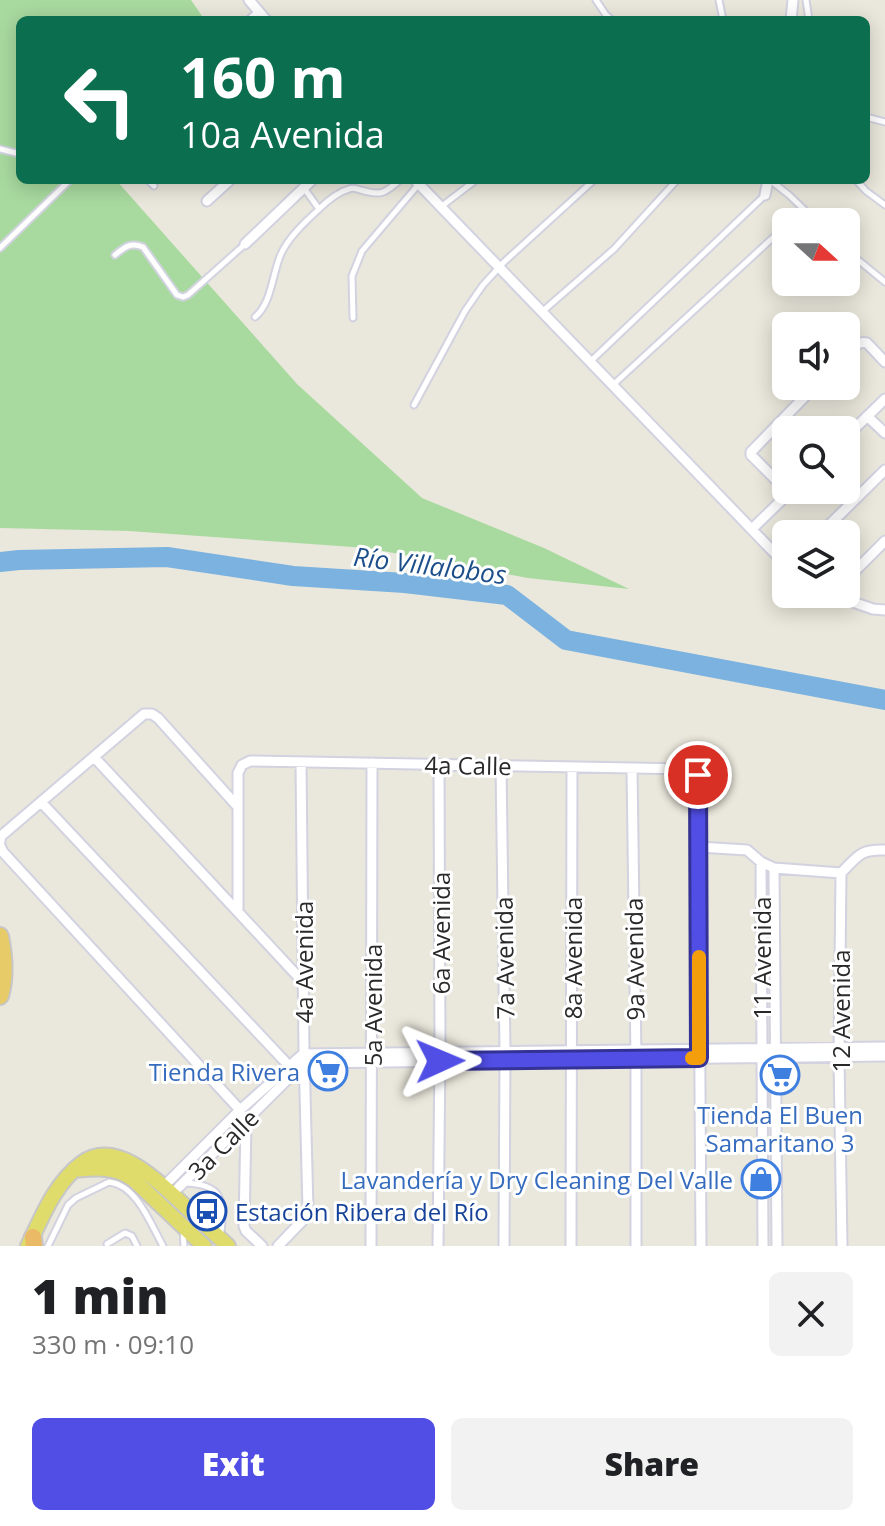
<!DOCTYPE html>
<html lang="en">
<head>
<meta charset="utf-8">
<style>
  :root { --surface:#fff; --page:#f2f2f2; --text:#202124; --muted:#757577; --accent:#504ee5 }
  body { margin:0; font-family:"Open Sans",sans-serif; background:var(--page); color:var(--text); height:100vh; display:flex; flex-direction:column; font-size:30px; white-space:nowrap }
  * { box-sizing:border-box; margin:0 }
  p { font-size:26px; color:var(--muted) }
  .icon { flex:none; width:44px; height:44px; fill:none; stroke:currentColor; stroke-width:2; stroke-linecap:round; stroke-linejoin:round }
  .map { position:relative; height:1246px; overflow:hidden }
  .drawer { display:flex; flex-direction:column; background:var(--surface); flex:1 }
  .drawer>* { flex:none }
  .top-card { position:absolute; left:16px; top:16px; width:854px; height:168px; border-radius:12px; box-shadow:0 4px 20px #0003; background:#0b6e4f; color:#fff; overflow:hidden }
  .needle { width:52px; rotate:111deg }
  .tools { position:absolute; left:772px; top:208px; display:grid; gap:16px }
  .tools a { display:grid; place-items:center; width:88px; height:88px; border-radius:12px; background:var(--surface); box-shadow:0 4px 20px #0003; font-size:40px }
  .pin { position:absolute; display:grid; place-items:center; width:68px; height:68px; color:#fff; margin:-34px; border:4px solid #fff; border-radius:50%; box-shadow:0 2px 8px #0007 }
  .me { position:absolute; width:88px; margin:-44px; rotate:89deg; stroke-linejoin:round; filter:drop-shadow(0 0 6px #0008) }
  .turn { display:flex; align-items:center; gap:28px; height:168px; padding:0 32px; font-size:36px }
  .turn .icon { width:104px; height:104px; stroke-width:2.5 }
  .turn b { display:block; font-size:56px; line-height:68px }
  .round { display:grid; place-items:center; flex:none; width:84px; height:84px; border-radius:12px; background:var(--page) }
  .overview { display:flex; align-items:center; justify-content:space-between; height:136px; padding:0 32px }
  h1 { font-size:48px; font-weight:800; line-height:60px }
  .button { display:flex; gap:16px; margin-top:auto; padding:16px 32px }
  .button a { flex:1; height:92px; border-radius:12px; background:var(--accent); color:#fff; font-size:32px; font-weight:800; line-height:92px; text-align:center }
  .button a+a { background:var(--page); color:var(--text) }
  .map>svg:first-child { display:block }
  .green { fill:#a8da9f }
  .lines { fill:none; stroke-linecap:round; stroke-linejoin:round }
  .river { stroke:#7bb2e0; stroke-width:20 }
  .service-casing { stroke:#d2d2e0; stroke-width:9 }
  .minor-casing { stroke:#d2d2e0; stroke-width:13 }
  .primary-casing { stroke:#c7c7c7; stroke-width:18 }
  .trunk-casing { stroke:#c7c7c7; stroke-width:20 }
  .motorway-casing { stroke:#c7c7c7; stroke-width:20 }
  .service { stroke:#fff; stroke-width:5 }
  .minor { stroke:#fff; stroke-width:9 }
  .primary { stroke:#e0dc6b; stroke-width:14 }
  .trunk { stroke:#e6cb68; stroke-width:16 }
  .motorway { stroke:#ebba66; stroke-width:16 }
  .route-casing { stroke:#343395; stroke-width:20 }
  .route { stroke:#504ee5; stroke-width:14 }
  .slow { stroke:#f59e0b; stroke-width:14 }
  .labels { text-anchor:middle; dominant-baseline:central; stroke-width:6; stroke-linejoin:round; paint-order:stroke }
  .street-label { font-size:24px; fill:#292929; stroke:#fff }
  .shop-label { font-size:24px; fill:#366cbe; stroke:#fff; text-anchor:end }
  .transit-label { font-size:24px; fill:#164399; stroke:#fff; text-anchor:start }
  .water-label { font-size:26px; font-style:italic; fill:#1c4f8a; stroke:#fff }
</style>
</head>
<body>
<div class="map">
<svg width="885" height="1246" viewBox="0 0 885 1246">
  <rect width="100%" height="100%" fill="#eae7dc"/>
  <path class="green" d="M0,0h191l11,16 -4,4h-178v160h96l181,204 125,114 122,50 85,41 -101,-11 -161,-30 -238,-17 -129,-3z"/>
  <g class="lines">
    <path class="river" d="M0,562l19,-2 148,-3 126,19 112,7 102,12 59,45 319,60"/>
    <defs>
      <path id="service" d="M596,0l10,15 6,5
        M719,0l4,20
        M806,0l3,20
        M248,20l10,-9
        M866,117l19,5
        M0,149l20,5
        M148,180l6,6
        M770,180l19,15 28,27
        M856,180l10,11 19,14
        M304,188l15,21
        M442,206l34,-26
        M0,248l70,-68
        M846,250l39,32
        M115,255c10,-8 15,-13 28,-8l34,48 6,2 5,-2 56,-50
        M543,311l71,-62 63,-69
        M255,317c17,-14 17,-43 26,-63 7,-16 24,-32 37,-44 7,-7 20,-18 31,-21 4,-2 8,0 12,1 20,6 23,4 39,-10
        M353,318l-1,-42 10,-25 56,-66
        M591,361l174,-166
        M614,384l164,-151
        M414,405l51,-94 18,-26 21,-23 90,-82
        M184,1183c37,1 41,15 37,49
        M183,1230l1,16
        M107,1244l18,-11 7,3 5,10
        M48,1246l20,-41 8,-7 33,-16c28,3 42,43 54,64"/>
      <path id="minor" d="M249,0l17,20
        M791,20l2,-20
        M415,180l371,385
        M765,195l3,-15
        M207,201l23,-21
        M245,244l67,-64
        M846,355c6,-6 12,-15 21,-12l18,19
        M867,416l18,17
        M846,437l39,-38
        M786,490l-35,-35v-3l64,-66
        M752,529l40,-39
        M820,534l65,-64
        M846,580l39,-39
        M830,594l43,15 12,1
        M94,757l210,226
        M501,765l4,286 -1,195
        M632,768l4,291v187
        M41,802l250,266
        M0,841l1,-5 143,-122h8l6,4 80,89
        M0,846l3,6 237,258 6,12 -2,104 2,5 16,15
        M699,847l48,3 14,12 13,6 67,5c17,-17 19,-24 44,-23
        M761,862l2,384
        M774,868l3,378
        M841,873l-2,184 3,189
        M238,912v-139l4,-8 8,-4 438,8 7,1 3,5 3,471
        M164,1186l76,-76 63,-56 582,-7
        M172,1194l132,-131 581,-7
        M278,1246l28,-29 2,-7 -4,-157 -3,-291
        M371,1246l1,-483
        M438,1246l2,-194 -1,-288
        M571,1246l1,-479"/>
      <path id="primary" d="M74,1170c22,-2 41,-4 59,9l71,67
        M28,1246c14,-29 27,-63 54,-83 36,-26 81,23 105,45 14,13 27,25 41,38"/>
      <path id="trunk" d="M0,936c4,20 6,40 0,60"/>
      <path id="motorway" d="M33,1237l1,9"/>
    </defs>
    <use href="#service" class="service-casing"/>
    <use href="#minor" class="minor-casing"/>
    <use href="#primary" class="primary-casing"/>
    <use href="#trunk" class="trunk-casing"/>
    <use href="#motorway" class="motorway-casing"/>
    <use href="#service" class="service"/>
    <use href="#minor" class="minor"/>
    <use href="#primary" class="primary"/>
    <use href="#trunk" class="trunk"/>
    <use href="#motorway" class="motorway"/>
  </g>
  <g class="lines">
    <defs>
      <path id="route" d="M440,1061l259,-3 -1,-283"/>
    </defs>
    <use href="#route" class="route-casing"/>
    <use href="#route" class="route"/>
    <path class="slow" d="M692,1058h7v-101"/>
  </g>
  <defs>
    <symbol id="supermarket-ring" viewBox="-11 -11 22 22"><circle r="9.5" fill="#fff" stroke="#3f7fe0" stroke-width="1.5"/><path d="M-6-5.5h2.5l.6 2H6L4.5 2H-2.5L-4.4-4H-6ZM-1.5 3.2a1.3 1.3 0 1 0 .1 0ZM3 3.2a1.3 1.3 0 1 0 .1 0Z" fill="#3f7fe0"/></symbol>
    <symbol id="shop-ring" viewBox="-11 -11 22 22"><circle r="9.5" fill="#fff" stroke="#3f7fe0" stroke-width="1.5"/><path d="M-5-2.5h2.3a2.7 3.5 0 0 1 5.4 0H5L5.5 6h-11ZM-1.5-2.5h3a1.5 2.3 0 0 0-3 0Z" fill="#3f7fe0"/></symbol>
    <symbol id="bus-ring" viewBox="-11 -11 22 22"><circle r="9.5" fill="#fff" stroke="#1a4fb4" stroke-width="1.5"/><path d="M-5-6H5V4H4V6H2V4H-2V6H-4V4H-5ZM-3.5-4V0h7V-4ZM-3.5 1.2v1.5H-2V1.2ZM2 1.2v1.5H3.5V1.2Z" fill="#1a4fb4"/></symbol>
  </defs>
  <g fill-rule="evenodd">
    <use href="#supermarket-ring" x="306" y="1049" width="44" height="44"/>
    <use href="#supermarket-ring" x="758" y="1053" width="44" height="44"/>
    <use href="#shop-ring" x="739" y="1157" width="44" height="44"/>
    <use href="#bus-ring" x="185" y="1189" width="44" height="44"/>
  </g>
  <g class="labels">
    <g class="street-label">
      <text transform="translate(468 765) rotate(1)">4a Calle</text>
      <text transform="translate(440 933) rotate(-90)">6a Avenida</text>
      <text transform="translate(504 958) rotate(-91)">7a Avenida</text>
      <text transform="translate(572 958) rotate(-90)">8a Avenida</text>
      <text transform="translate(761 958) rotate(-90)">11 Avenida</text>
      <text transform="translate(634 959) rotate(-91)">9a Avenida</text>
      <text transform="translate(303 962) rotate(-90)">4a Avenida</text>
      <text transform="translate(372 1005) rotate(-90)">5a Avenida</text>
      <text transform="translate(840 1011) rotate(-90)">12 Avenida</text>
      <text transform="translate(223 1144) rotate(-45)">3a Calle</text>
    </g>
    <g class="shop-label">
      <text x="300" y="1071">Tienda Rivera</text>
      <text x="780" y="1114" text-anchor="middle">Tienda El Buen<tspan x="780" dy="28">Samaritano 3</tspan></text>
      <text x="733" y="1179">Lavandería y Dry Cleaning Del Valle</text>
    </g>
    <g class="transit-label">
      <text x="235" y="1211">Estación Ribera del Río</text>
    </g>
    <g class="water-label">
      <text transform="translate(430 565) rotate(7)">Río Villalobos</text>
    </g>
  </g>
</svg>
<div class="tools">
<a><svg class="needle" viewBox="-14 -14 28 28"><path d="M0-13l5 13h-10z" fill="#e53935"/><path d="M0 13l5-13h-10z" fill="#757577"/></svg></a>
<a><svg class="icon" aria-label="sound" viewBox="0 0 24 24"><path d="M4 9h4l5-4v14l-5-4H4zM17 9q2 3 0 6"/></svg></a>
<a><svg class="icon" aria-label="search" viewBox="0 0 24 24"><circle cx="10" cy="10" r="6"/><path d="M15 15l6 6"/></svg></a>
<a><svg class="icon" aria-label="layers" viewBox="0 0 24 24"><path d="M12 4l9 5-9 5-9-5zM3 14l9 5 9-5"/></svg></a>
</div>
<div class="pin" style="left:698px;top:775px;background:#d93025"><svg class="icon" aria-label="arrive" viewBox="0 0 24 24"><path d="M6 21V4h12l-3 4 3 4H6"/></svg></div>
<svg class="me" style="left:440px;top:1061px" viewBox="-20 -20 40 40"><path d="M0-17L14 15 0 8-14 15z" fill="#504ee5" stroke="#fff" stroke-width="4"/></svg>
<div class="top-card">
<div class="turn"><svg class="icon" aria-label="left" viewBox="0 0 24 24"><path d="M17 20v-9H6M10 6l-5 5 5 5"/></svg><div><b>160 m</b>10a Avenida</div></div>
</div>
</div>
<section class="drawer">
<div class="overview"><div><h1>1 min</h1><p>330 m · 09:10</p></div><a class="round"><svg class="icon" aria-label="close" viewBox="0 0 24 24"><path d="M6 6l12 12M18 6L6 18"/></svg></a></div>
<div class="button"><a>Exit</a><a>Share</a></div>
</section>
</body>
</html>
